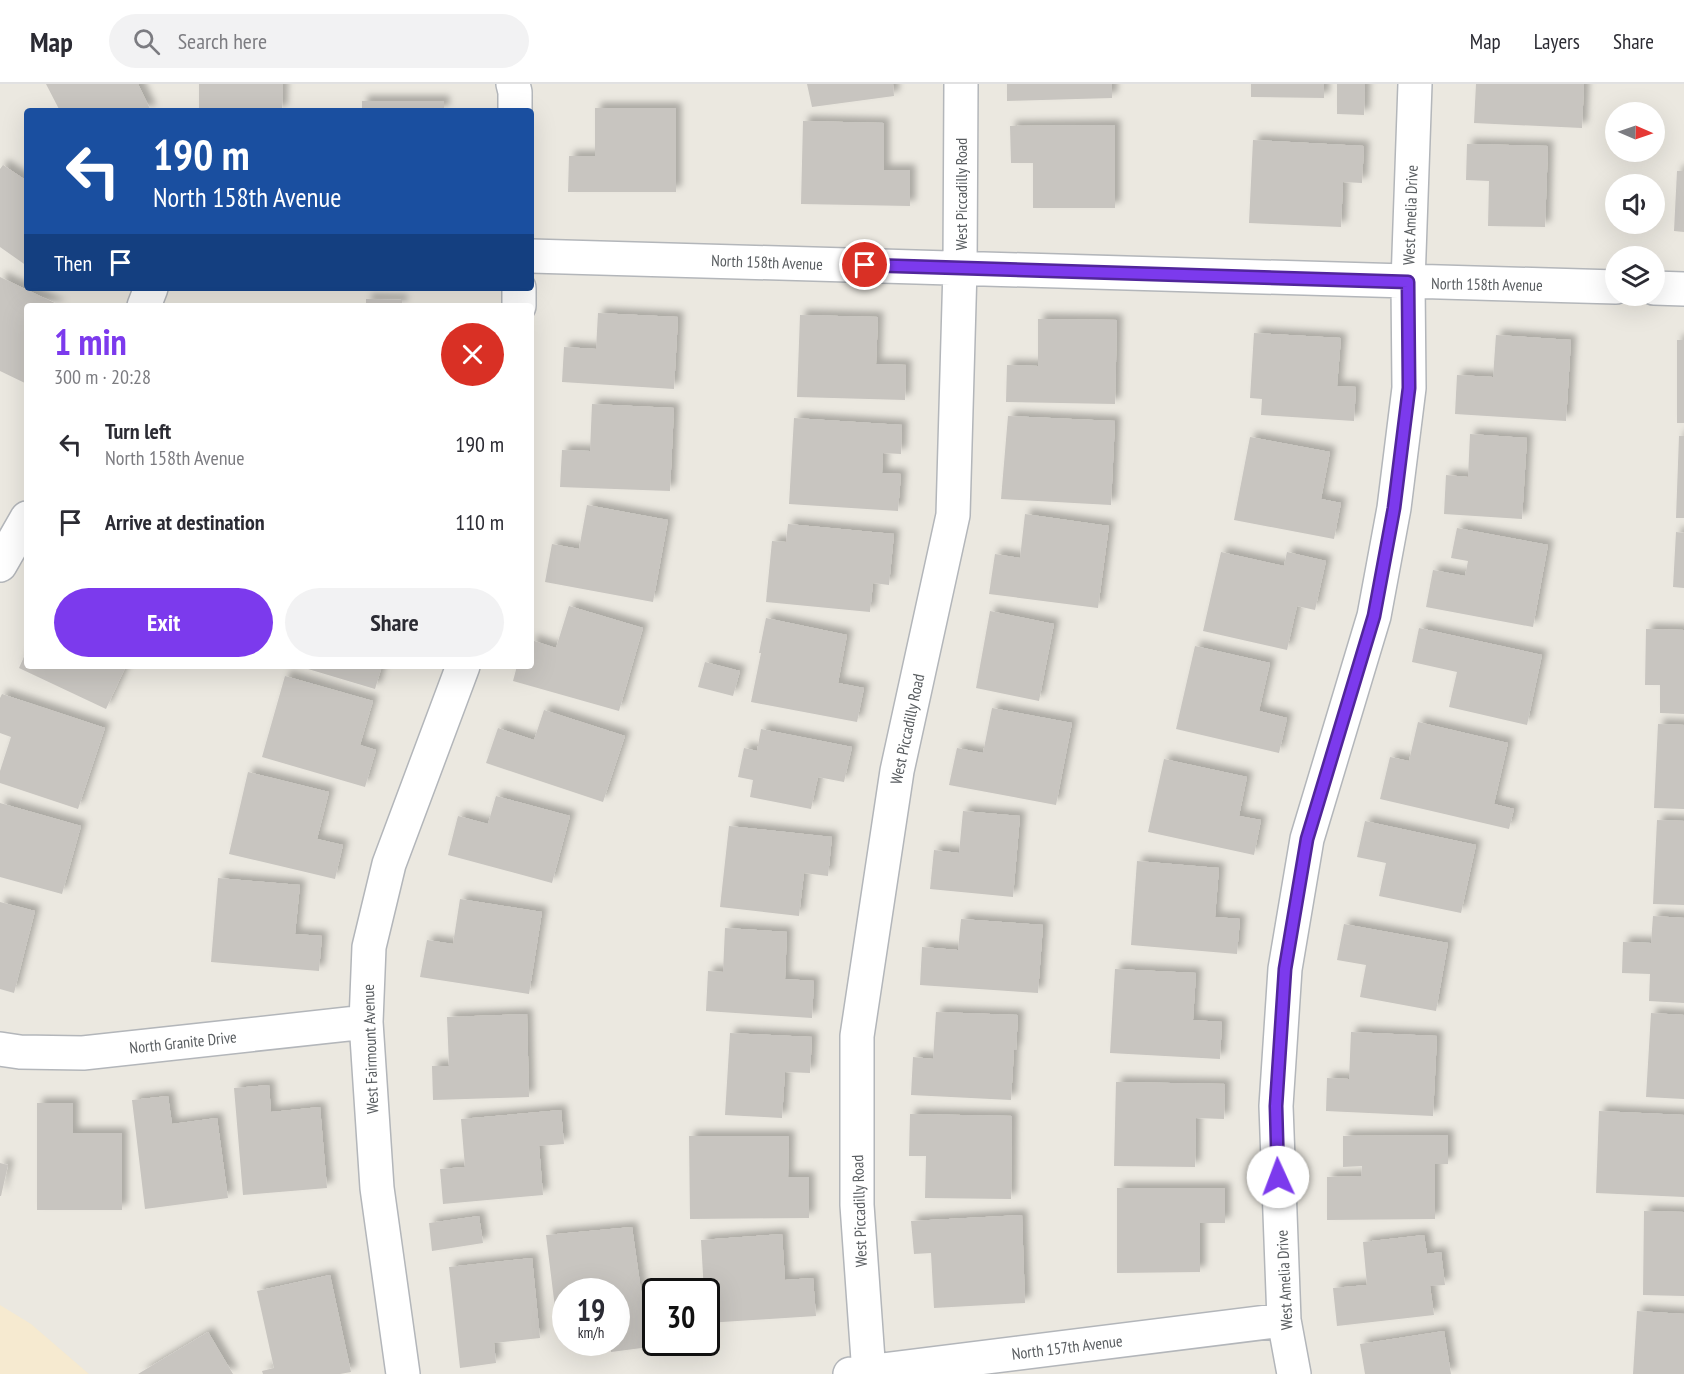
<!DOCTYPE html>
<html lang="en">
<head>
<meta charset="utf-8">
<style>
  :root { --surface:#fff; --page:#f2f2f3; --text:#2b2b33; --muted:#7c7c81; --line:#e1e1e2; --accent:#7c3aed }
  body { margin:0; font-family:"PT Sans Narrow",sans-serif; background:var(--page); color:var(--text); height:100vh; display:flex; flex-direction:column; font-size:22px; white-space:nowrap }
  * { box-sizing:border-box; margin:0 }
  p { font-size:20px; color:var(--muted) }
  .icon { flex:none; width:33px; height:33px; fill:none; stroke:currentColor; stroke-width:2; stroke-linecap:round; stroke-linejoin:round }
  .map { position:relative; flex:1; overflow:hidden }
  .panel { position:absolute; left:24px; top:219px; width:510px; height:366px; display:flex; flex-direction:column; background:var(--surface); border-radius:6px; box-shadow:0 6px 24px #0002 }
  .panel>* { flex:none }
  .banner { position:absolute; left:24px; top:24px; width:510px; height:183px; border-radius:6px; box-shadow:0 6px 24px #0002; background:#1a4fa0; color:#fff; overflow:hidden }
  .needle { width:39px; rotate:92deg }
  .controls { position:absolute; left:1605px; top:18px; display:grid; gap:12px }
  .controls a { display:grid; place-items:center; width:60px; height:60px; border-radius:50%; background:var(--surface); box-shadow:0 6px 24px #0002; font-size:30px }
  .speed { position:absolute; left:552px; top:1194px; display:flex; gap:12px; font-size:30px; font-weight:700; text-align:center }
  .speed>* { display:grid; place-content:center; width:78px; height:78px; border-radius:50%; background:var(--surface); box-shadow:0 6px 24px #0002; line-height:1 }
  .speed small { font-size:15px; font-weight:400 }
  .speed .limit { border:3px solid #111; border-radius:9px; background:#fff; color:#111 }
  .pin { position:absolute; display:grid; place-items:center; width:51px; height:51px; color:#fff; margin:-26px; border:3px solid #fff; border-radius:50%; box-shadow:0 2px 6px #0007 }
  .me { position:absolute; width:66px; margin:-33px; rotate:358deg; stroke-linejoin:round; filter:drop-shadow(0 0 4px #0008) }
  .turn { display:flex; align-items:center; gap:21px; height:126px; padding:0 30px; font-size:27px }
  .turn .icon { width:78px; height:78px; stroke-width:2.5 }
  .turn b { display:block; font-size:42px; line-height:51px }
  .then { display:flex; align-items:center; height:57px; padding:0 30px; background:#0003; gap:12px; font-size:22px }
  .round { display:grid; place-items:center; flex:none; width:63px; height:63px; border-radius:32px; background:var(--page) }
  .headline { display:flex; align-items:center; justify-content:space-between; height:102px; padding:0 30px }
  h1 { font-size:36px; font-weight:800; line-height:45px; color:var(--accent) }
  .primary-button { display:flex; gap:12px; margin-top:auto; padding:12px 30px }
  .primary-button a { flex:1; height:69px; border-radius:36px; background:var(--accent); color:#fff; font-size:24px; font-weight:800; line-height:69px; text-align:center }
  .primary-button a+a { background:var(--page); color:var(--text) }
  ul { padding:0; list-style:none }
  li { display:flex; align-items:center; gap:18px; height:78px; padding:0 30px }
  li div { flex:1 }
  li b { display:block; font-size:22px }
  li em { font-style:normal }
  header { display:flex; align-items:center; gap:36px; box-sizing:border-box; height:84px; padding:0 30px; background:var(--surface); border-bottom:2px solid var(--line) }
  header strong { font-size:28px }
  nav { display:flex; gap:33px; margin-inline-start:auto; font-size:21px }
  .search { width:420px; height:54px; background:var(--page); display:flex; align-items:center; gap:15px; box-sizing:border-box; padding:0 21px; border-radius:33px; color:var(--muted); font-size:22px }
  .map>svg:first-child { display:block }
  .sand { fill:#f6ead0 }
  .building { fill:#c8c5c0; filter:url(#shadow) }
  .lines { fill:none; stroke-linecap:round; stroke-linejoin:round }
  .minor-casing { stroke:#b3b6ba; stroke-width:36 }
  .minor { stroke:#fff; stroke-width:33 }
  .route-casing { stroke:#51269a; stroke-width:15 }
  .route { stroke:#7c3aed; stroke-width:10 }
  .labels { text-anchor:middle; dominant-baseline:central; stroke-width:6; stroke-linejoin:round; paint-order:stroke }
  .street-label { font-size:16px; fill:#595d60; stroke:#fff }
</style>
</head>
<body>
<header>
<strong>Map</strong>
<div class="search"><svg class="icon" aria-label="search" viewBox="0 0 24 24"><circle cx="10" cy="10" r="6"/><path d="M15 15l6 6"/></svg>Search here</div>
<nav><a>Map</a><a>Layers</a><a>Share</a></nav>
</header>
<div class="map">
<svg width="1684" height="1290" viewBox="0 0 1684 1290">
  <defs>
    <filter id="shadow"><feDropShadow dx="5.5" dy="-5.5" stdDeviation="3" flood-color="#0004"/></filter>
  </defs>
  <rect width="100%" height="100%" fill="#ebe8e0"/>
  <path class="sand" d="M0,1221l31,19 58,50h-89z"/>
  <path class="building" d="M46,0h92l13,27h-91z
    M199,0h84l-1,27h-83z
    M807,0h86l1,12 -82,11z
    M1007,0h105v14l-105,3z
    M1251,0h73v14l-73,-1z
    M1337,0h28l-1,31 -27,-1z
    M1476,0h108l-2,44 -108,-5z
    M362,17h82v10h-82z
    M595,24h81v84h-108l1,-36h26z
    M803,37l81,2v47h26v36l-109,-2z
    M1115,41v83h-82v-45h-22l-1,-37z
    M1253,56l111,6 -2,37 -19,-1 -2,45 -92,-4z
    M1467,60l81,2 -3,81 -57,-1 1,-45 -23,-1z
    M3,81l24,16v85l-27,-19v-78z
    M1677,87h7v61l-10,-1z
    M0,193l61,29h-34v78l-27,-13z
    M366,215l36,1v6h-36z
    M598,229l80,4 -4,72 -112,-7 2,-35 32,2z
    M800,231l78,2 -2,47 30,1 -1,35 -108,-3z
    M1038,235l79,1 -2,84 -109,-2 1,-37 31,1z
    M1254,249l87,5 -4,48 19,1 -2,34 -93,-6 1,-16 -12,-1z
    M1496,251l75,5 -5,81 -111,-7 2,-39 36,2z
    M1677,256h7v83h-7z
    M592,320l82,4 -4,83 -110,-4 2,-37 28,1z
    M1008,332l107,5 -4,84 -110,-6z
    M794,334l108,7 -1,29 -18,-1 -1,20 19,1 -3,37 -109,-7z
    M1470,350l57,4 -5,81 -78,-5 2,-39 22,2z
    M1679,352h5v82h-8z
    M1250,353l80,15 -9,47 20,4 -7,36 -100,-19z
    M587,421l81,15 -15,82 -108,-20 7,-38 27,5z
    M1025,430l84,12 -11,82 -109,-14 6,-40 25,4z
    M788,440l106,10 -5,51 -16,-2 -3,29 -104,-10 6,-61 14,1z
    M1457,444l91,17 -15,82 -107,-20 7,-37 32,6 3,-15 -17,-3z
    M1676,448l8,1v55l-11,-1z
    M1221,468l63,14 3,-14 39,9 -11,49 -18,-4 -10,44 -84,-19z
    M569,522l74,22 -24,83 -106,-30 4,-15h14v-26l25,8z
    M990,527l64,13 -15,77 -63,-13z
    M766,534l81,17 -9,48 26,5 -7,34 -106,-20 10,-49h-2z
    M1419,544l123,27 -15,70 -78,-18 8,-35 -45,-10z
    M1646,545l38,1v84l-24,-1v-28h-15z
    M1195,562l75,17 -11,48 28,7 -8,35 -103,-24z
    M27,566v16h99l-20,43 -87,-41z
    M705,578l35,9 -7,25 -35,-9z
    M298,582h84l-7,23z
    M285,592l88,25 -13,44 16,5 -11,37 -103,-30z
    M2,610l103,34 -27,81 -78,-26v-12l11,-34 -11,-4v-35z
    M992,624l80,15 -16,82 -107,-20 8,-37 26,5z
    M544,626l81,26 -22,66 -117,-39 12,-35 36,12z
    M1418,638l90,21 -14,61 20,5 -5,20 -129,-30 10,-42 19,4z
    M1658,640l26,1v84l-30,-1z
    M761,645l91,18 -8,35 -26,-5 -7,32 -61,-12 3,-17 -15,-3 6,-29 13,3z
    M1164,675l83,18 -8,39 22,4 -7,35 -106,-23z
    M248,688l81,20 -12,47 26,6 -8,34 -106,-25z
    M496,712l74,20 -18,67 -104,-28 10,-39 30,8z
    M0,719l81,23 -19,68 -62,-17z
    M963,727l57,5 -7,81 -83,-8 4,-39 25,3z
    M1657,736l27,1v84l-31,-1z
    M1365,737l111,24 -15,68 -82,-17 7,-33 -29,-6z
    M729,742l103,11 -4,39 -24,-3 -5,43 -79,-9z
    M1137,777l82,7 -4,49 25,2 -3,35 -106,-9z
    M218,794l82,7 -5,49 27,2 -3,35 -108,-9z
    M460,815l82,13 -13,82 -109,-17 7,-37 26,4z
    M0,818l35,9 -21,82 -14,-4z
    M1653,832l31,2v85l-35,-2 1,-27 -28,-1 1,-31 28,1z
    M961,835l82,6 -5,68 -118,-8 2,-38 36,3z
    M1344,840l104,19 -12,68 -76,-14 6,-32 -29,-5z
    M725,844l62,4 -2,47 29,2 -2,37 -106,-7 2,-40 15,1z
    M1115,885l81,4 -3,47 29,2 -2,37 -110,-6z
    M936,928l82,3 -2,35h-2l-3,50 -100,-5 2,-38 20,2z
    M1651,929l33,2v84l-38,-2z
    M527,930l2,83 -96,3 -1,-34h17l-2,-49z
    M1351,948l86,4 -4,80 -107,-5 1,-33 22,1z
    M730,949l82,4 -2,36 -25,-1 -3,46 -57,-3z
    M1116,998l109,2 -1,35 -28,-1 -1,49 -81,-1z
    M269,1001l2,27 49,-5 7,81 -84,7 -9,-107z
    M168,1012l4,28 45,-6 11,80 -83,11 -13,-109z
    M37,1019h36v30h49v77h-85z
    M561,1026l3,34 -25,2 4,49 -100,9 -3,-35 25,-2 -4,-48z
    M1599,1027l85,4v82l-88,-4z
    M910,1030l102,2 -1,83 -86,-1 1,-42h-17z
    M1448,1051v29h-13v55l-108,1v-43l34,-1 1,-10 -19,1v-31z
    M689,1052h100l-1,41h21v41l-119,1z
    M0,1079l8,2 -7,31h-1z
    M1117,1104h108v35h-25v49l-83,1z
    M1644,1127l40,1v84l-41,-1z
    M1022,1131l3,88 -91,5 -3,-55 -17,1 -3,-33z
    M479,1132l4,27 -51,8 -3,-28z
    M632,1143l17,120 -38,5 -1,-10h6v-50h-50v39l-8,1 -12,-97z
    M782,1150l3,46 28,-2 3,38 -110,7v-31h-2l-3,-52z
    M1424,1151l3,19 14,-2 4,33 -15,1 4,29 -97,11 -4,-38 34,-3 -4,-43z
    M532,1174l8,80 -46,5 2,20 -36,5 -11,-101z
    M330,1191l21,97 -11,2h-77l-1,-3 12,-3 -17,-77z
    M1637,1227l47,3v60h-51z
    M1444,1247l7,43h-86l-5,-30z
    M208,1248l25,42h-95z"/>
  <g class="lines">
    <defs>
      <path id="minor" d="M513,0l2,8v19
        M531,172l1085,31
        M1654,204l30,1
        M144,222l7,-18
        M519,222v-18
        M0,481l27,-47
        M0,965l20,3 63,1 283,-31
        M403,1290l-26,-186 -11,-166 3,-75 20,-83 74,-198
        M850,1290l434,-54
        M869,1290l-12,-169v-169l40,-265 56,-256 7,-247 1,-184
        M1294,1290l-10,-54 -8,-214 9,-137 22,-130 67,-223 20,-108 15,-120 -1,-106 7,-198"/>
    </defs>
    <use href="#minor" class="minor-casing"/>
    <use href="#minor" class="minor"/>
  </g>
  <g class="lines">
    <defs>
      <path id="route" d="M865,181l543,17 1,106 -15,120 -20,108 -67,223 -22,130 -9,137 2,71"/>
    </defs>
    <use href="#route" class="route-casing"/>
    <use href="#route" class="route"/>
  </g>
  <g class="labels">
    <g class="street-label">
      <text transform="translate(961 110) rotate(-90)">West Piccadilly Road</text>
      <text transform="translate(1410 131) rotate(-88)">West Amelia Drive</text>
      <text transform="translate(767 178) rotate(2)">North 158th Avenue</text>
      <text transform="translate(1487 200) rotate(1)">North 158th Avenue</text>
      <text transform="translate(907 645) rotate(-78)">West Piccadilly Road</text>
      <text transform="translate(183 958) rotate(-6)">North Granite Drive</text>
      <text transform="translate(370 965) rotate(-92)">West Fairmount Avenue</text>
      <text transform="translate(859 1127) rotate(-92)">West Piccadilly Road</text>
      <text transform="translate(1284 1196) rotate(-93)">West Amelia Drive</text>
      <text transform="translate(1067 1263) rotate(-7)">North 157th Avenue</text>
    </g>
  </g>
</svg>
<div class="controls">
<a><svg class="needle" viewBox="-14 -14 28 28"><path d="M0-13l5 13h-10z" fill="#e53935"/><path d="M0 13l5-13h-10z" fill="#7c7c81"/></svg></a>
<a><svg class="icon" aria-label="sound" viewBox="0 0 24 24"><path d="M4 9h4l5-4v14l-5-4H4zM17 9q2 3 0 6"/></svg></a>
<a><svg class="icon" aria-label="layers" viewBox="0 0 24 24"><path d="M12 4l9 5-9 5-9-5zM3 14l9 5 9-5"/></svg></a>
</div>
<div class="speed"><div>19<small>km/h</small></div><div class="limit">30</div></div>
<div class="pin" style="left:865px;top:181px;background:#d93025"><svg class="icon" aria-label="arrive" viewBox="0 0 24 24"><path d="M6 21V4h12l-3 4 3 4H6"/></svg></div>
<svg class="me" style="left:1278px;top:1093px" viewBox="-20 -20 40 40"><circle r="19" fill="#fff"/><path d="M0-13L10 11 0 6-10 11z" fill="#7c3aed"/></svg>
<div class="banner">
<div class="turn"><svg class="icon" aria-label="left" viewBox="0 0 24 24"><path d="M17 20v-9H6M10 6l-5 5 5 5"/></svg><div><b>190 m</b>North 158th Avenue</div></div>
<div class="then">Then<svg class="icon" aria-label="arrive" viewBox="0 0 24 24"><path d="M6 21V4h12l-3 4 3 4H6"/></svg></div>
</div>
<section class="panel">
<div class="headline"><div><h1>1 min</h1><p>300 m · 20:28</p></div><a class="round" style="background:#d93025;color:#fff"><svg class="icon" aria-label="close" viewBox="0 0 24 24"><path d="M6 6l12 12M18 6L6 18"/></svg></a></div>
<ul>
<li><svg class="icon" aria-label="left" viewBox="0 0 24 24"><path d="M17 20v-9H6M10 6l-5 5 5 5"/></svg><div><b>Turn left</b><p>North 158th Avenue</p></div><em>190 m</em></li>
<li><svg class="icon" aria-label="arrive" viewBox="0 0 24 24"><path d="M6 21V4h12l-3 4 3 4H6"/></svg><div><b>Arrive at destination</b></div><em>110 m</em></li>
</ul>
<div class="primary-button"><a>Exit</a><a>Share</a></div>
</section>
</div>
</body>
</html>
